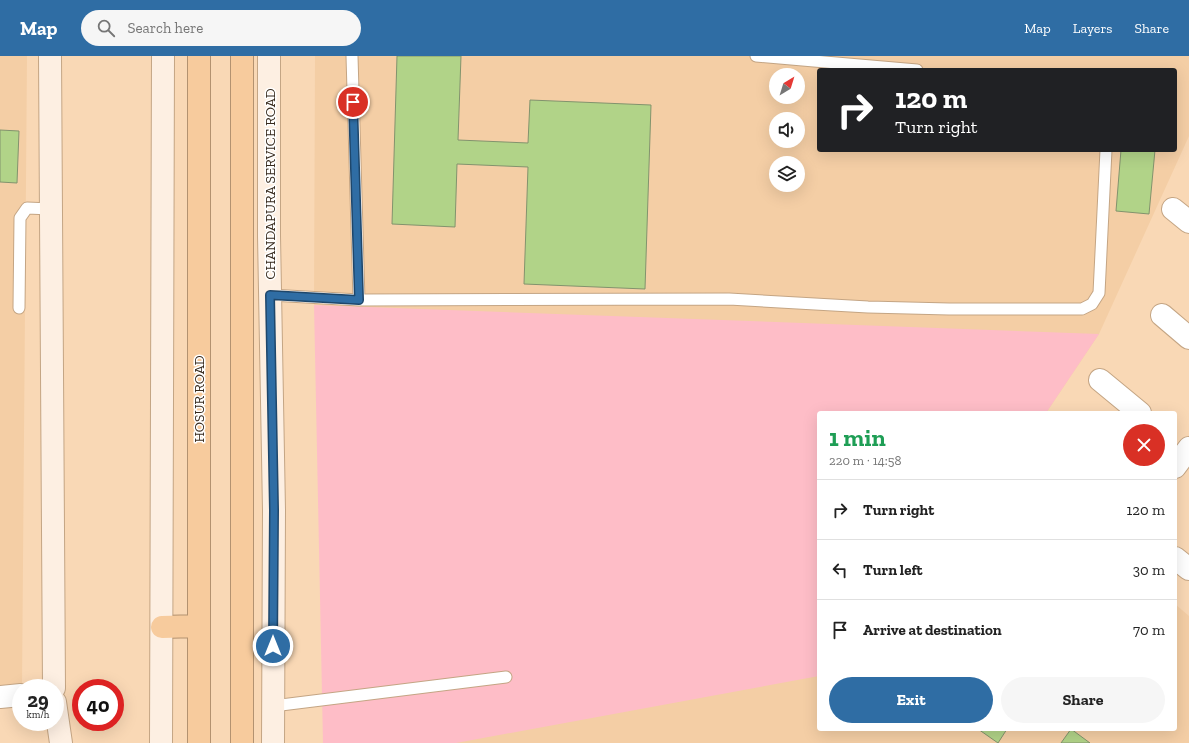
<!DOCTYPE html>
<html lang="en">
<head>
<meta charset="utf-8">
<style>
  :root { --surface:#fff; --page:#f6f6f6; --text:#222; --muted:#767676; --line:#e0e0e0; --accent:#2f6da4 }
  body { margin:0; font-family:"Zilla Slab",serif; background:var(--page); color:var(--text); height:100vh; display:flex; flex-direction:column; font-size:15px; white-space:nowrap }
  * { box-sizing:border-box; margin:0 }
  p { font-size:13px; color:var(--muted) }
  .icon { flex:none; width:22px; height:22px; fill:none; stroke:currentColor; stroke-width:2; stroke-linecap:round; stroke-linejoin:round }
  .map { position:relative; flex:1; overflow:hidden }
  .details { position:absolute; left:817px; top:355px; width:360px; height:320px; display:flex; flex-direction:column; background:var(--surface); border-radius:4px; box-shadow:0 4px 16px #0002 }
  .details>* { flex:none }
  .guide { position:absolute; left:817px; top:12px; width:360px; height:84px; border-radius:4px; box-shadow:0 4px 16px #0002; background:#202124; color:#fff; overflow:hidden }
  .needle { width:26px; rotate:38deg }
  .tools { position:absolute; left:769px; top:12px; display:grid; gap:8px }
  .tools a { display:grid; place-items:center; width:36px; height:36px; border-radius:50%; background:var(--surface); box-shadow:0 4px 16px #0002; font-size:20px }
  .speed { position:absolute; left:12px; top:623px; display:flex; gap:8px; font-size:20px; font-weight:700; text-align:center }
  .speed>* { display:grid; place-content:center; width:52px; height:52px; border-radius:50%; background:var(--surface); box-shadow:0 4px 16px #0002; line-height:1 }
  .speed small { font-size:10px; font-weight:400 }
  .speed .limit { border:6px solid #d22; background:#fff; color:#111 }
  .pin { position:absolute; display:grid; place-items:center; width:34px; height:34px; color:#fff; margin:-17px; border:2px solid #fff; border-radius:50%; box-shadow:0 1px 4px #0007 }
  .me { position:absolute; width:44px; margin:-22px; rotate:0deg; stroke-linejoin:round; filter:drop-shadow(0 0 3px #0008) }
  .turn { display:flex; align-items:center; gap:14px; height:84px; padding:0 12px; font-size:18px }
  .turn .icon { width:52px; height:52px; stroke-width:2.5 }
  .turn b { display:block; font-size:28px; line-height:34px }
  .round { display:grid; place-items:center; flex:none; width:42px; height:42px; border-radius:21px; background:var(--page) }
  .headline { display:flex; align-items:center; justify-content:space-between; height:68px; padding:0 12px }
  h1 { font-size:24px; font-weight:700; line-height:30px; color:#1e9e55 }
  .button { display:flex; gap:8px; margin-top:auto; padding:8px 12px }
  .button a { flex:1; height:46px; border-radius:24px; background:var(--accent); color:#fff; font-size:16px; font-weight:700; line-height:46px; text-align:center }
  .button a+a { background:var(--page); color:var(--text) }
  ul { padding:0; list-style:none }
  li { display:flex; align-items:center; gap:12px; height:60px; padding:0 12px; border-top:1px solid var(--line) }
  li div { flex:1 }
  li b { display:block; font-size:15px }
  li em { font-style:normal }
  header { display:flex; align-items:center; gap:24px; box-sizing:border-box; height:56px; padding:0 20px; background:var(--accent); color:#fff }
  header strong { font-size:19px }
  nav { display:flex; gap:22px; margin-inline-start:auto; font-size:14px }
  .search { width:280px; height:36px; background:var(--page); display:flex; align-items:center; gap:10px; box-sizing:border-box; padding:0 14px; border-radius:22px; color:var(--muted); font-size:15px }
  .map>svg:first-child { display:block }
  .built { fill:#f4cea5; fill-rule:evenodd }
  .green { fill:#febdc7 }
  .building { fill:#b1d388; stroke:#82936d }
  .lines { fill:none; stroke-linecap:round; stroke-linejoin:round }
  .lane-casing { stroke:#c4a584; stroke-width:13 }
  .street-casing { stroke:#c4a584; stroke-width:24 }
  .secondary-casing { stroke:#c4a584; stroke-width:24 }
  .highway-casing { stroke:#b39270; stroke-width:24 }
  .lane { stroke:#fff; stroke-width:11 }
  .street { stroke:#fff; stroke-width:22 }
  .secondary { stroke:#fdefe2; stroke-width:22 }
  .highway { stroke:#f7cb9d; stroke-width:22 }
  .route-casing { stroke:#1f476b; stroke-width:10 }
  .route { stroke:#2f6da4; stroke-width:7 }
  .labels { text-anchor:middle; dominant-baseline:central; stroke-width:3; stroke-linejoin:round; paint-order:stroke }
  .street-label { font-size:14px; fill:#36291c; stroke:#fff }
</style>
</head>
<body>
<header>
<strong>Map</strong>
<div class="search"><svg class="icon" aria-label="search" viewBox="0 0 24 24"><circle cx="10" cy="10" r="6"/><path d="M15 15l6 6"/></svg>Search here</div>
<nav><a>Map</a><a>Layers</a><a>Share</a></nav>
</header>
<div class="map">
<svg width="1189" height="687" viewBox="0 0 1189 687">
  <rect width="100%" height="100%" fill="#f9d8b5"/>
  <path class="built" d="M0,0h27l-5,632 -22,3z
    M315,0h874v80l-90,198 -53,79h-227v316h356v-125l14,12v127h-865l-2,-438h-8zM819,14h356v80h-356zM776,19h22v22h-22zM776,63h22v22h-22zM776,107h22v22h-22z"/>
  <path class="green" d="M314,249l785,29 -53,79h-227v263l-363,67h-133z"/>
  <path class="building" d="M397,0h64l-3,84 70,3 2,-43 121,5 -6,184 -121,-5 4,-117 -71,-3 -2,63 -63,-3z
    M0,74l19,1 -2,52 -17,-1z
    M1121,94h34l-6,64 -33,-3z
    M978,673h29l-9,14z
    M1071,673l19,14h-29z"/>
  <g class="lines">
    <defs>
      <path id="lane" d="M352,0l7,244 370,-1 139,8 81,2h133l10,-5 7,-11 7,-143
        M756,0l161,14
        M270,239l89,5
        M19,252l1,-90 7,-10 24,1
        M273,650l233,-29"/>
      <path id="street" d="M1173,153l16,13
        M1162,259l27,23
        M1100,324l40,33
        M1175,411l14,-19
        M1175,502l14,11
        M0,641l21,-2"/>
      <path id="secondary" d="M50,0l4,632
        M269,0v180l5,274 -1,233
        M55,646l6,41
        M161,687l2,-687"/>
      <path id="highway" d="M242,0v687
        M162,571l37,-1
        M199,687v-687"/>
    </defs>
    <use href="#lane" class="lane-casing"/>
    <use href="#street" class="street-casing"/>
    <use href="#secondary" class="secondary-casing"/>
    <use href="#highway" class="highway-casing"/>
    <use href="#lane" class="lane"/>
    <use href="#street" class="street"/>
    <use href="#secondary" class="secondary"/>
    <use href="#highway" class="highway"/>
  </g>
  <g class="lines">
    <defs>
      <path id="route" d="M273,590l1,-136 -4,-215 89,5 -6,-198"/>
    </defs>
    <use href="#route" class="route-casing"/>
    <use href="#route" class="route"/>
  </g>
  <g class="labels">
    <g class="street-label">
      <text transform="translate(270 128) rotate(-90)">CHANDAPURA SERVICE ROAD</text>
      <text transform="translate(199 343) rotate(-90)">HOSUR ROAD</text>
    </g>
  </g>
</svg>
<div class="tools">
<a><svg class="needle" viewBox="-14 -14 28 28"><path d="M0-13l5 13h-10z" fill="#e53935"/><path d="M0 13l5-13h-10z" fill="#767676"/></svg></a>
<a><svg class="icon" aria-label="sound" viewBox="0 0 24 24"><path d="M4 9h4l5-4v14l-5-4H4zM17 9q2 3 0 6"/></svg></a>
<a><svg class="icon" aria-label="layers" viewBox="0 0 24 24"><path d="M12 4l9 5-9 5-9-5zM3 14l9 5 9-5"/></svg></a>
</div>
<div class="speed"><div>29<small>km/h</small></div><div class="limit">40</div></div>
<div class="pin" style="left:353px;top:46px;background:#d93025"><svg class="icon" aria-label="arrive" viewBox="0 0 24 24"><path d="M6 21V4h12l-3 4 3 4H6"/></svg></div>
<svg class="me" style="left:273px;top:590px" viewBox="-20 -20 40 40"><circle r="17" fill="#2f6da4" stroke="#fff" stroke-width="3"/><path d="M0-11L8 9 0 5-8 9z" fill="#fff"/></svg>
<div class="guide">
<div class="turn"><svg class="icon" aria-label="right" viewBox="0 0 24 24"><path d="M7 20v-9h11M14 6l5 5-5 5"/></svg><div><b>120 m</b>Turn right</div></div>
</div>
<section class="details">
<div class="headline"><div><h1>1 min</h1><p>220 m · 14:58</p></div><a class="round" style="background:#d93025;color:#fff"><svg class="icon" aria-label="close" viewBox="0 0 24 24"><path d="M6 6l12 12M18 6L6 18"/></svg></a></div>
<ul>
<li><svg class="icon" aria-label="right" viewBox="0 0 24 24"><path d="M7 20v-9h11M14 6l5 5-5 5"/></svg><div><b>Turn right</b></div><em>120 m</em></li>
<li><svg class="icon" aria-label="left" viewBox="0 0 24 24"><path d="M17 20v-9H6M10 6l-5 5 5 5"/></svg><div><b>Turn left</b></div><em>30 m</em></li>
<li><svg class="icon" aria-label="arrive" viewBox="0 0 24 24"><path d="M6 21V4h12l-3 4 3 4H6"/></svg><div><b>Arrive at destination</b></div><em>70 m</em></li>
</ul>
<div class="button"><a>Exit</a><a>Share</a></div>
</section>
</div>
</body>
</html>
